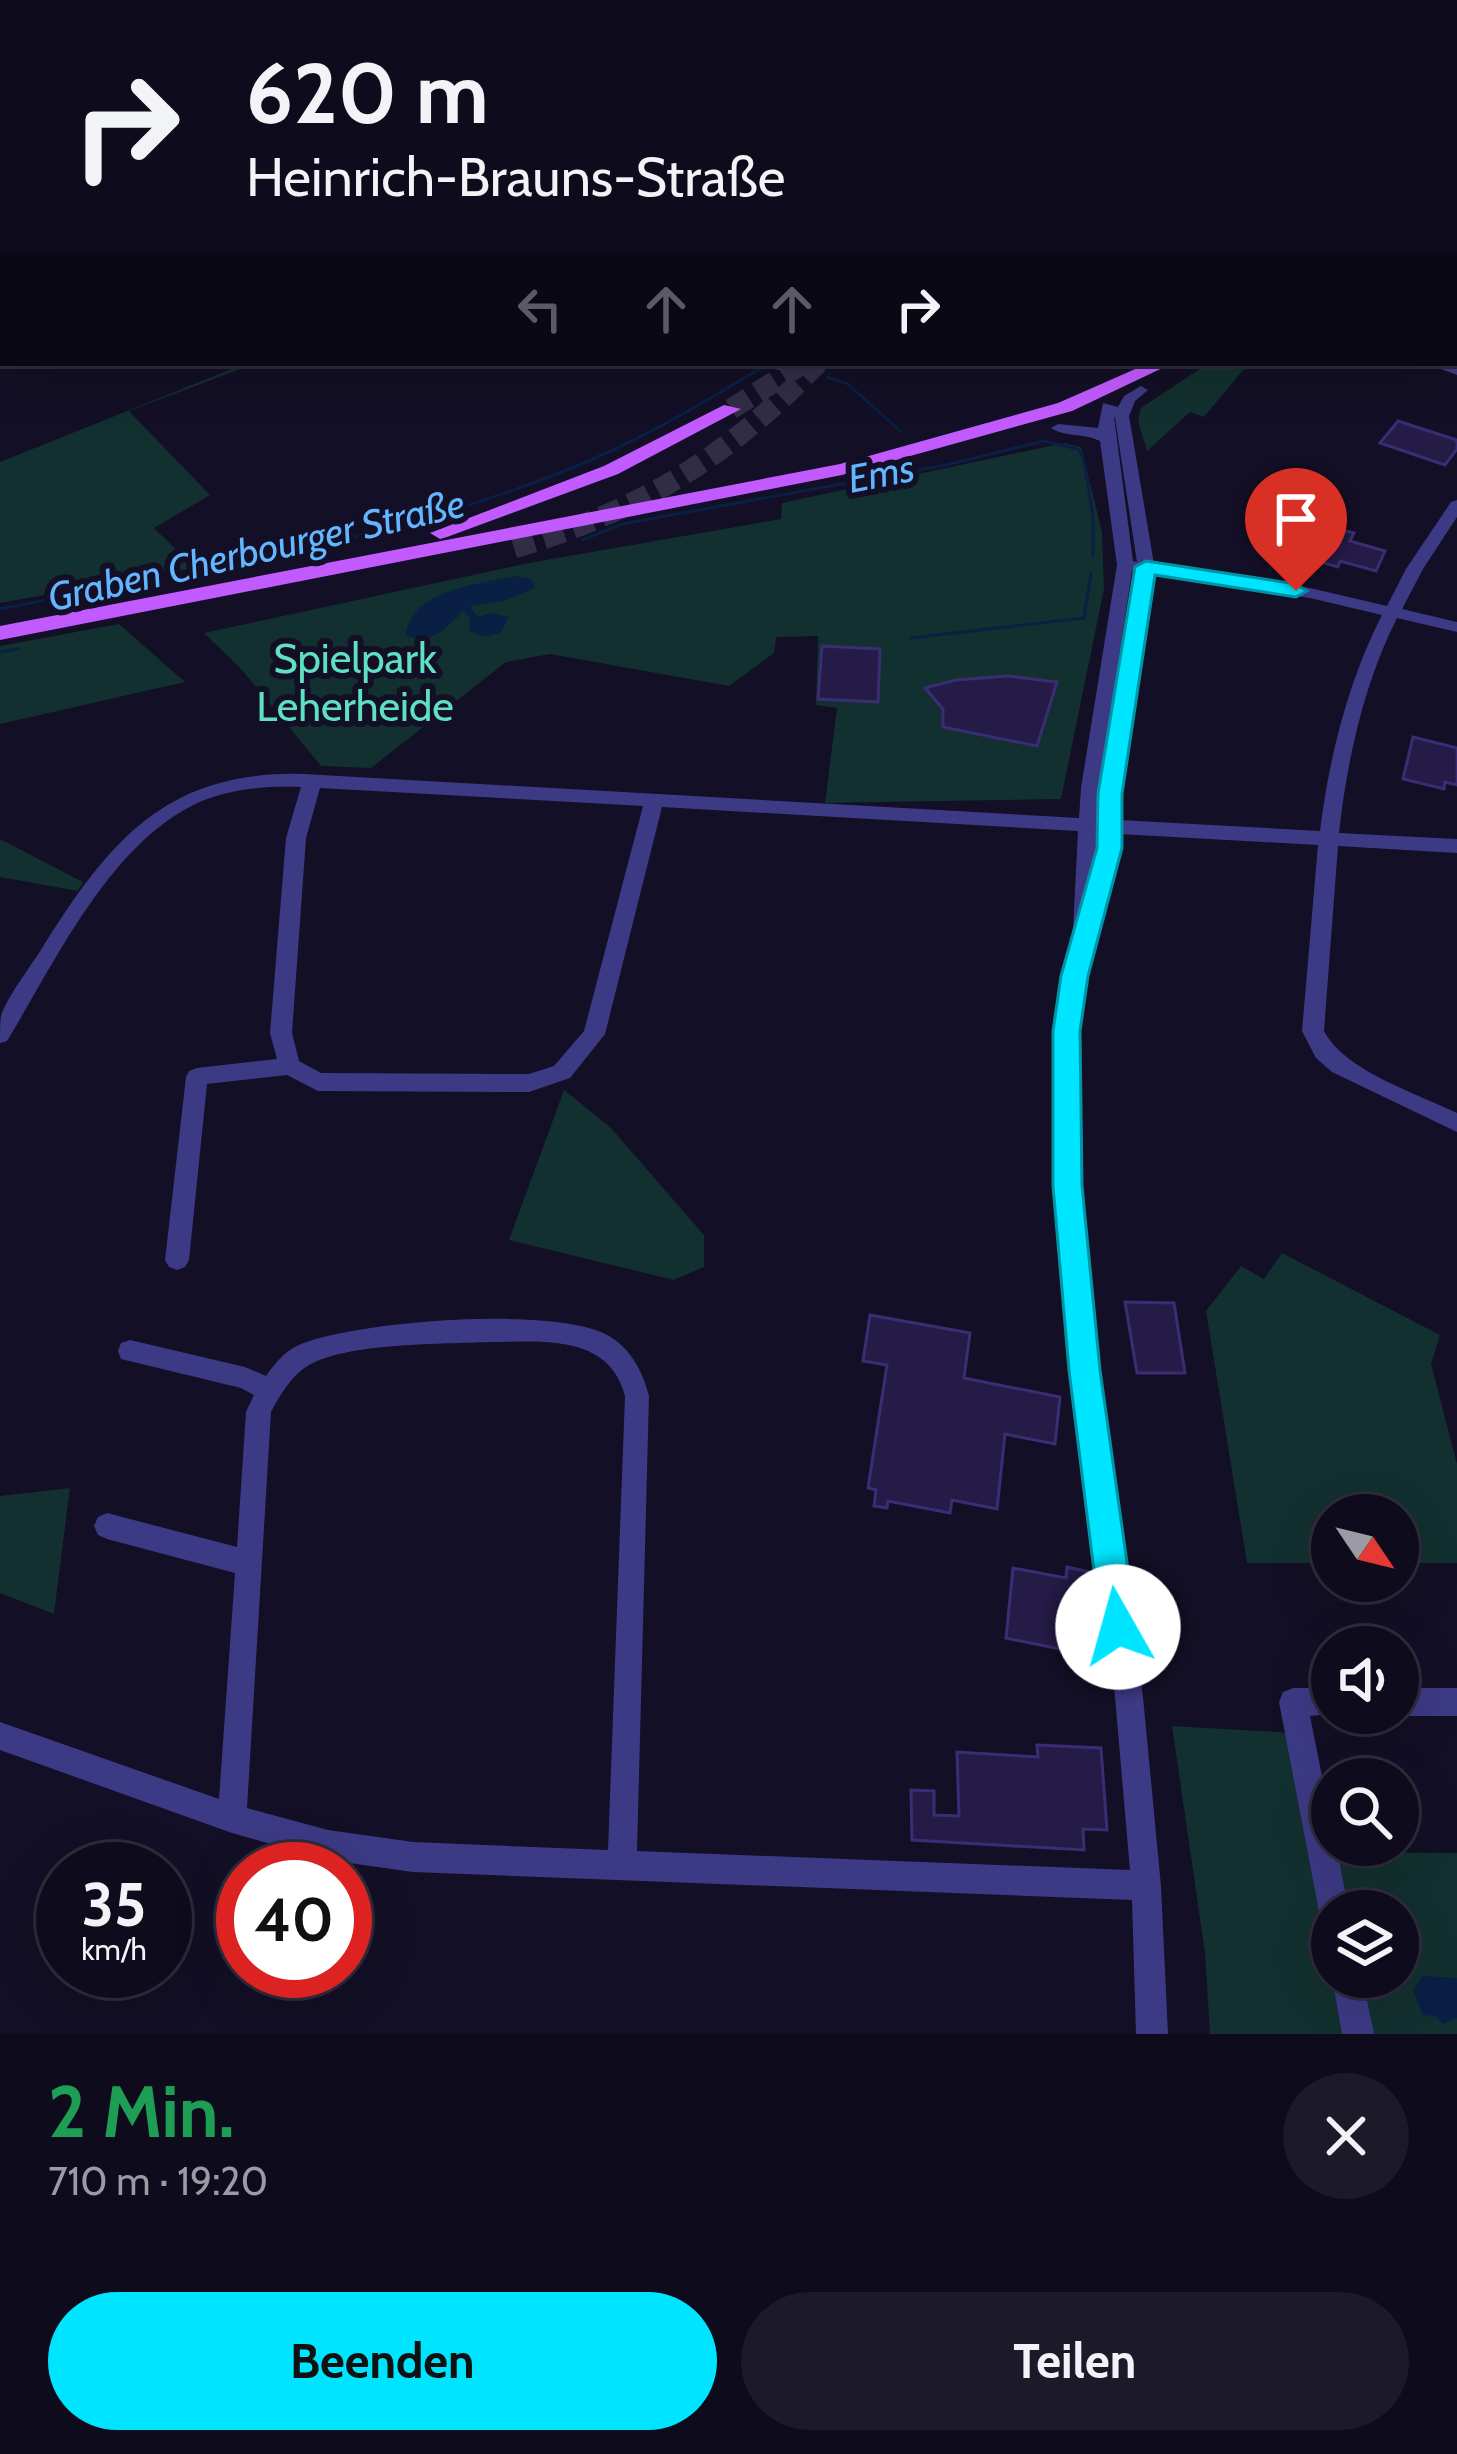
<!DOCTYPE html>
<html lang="de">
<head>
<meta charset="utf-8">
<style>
  :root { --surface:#0e0b1c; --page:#1c1929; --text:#f1f3f6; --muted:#9b9ba3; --line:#2e2b3b; --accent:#00e5ff }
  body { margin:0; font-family:Cabin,sans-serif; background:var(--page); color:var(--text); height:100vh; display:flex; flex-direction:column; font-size:45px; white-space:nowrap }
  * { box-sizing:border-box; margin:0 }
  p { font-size:39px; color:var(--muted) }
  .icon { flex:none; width:66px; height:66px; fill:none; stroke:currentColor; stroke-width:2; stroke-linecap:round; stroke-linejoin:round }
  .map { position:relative; height:2034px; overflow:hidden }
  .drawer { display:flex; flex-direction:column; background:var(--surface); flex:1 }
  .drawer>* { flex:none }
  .banner { position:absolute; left:0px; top:0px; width:1458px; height:366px; box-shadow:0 12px 48px #0002,0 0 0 3px var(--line); background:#0e0b1c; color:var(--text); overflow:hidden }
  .needle { width:78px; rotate:125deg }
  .buttons { position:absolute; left:1311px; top:1494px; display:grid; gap:24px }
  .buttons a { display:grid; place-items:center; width:108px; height:108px; border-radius:50%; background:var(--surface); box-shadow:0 12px 48px #0002,0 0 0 3px var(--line); font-size:60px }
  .speed { position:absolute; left:36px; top:1842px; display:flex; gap:24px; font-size:60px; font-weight:700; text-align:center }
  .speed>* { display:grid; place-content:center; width:156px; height:156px; border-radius:50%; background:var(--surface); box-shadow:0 12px 48px #0002,0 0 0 3px var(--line); line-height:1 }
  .speed small { font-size:30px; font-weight:400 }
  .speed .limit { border:18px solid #d22; background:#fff; color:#111 }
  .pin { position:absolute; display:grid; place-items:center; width:102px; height:102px; color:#fff; margin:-123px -51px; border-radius:50% 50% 50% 0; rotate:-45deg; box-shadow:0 0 12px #0007 }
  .pin .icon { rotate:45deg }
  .me { position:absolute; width:132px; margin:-66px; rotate:353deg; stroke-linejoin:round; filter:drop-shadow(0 0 9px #0008) }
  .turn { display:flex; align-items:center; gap:42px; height:252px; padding:0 48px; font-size:54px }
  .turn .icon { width:156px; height:156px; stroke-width:2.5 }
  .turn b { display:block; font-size:84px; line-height:102px }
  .lanes { display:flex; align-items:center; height:114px; padding:0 48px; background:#0003; justify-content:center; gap:60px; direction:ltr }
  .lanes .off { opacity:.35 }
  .round { display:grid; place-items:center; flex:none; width:126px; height:126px; border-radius:63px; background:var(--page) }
  .headline { display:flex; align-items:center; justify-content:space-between; height:204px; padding:0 48px }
  h1 { font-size:72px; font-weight:800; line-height:90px; color:#1e9e55 }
  .primary-button { display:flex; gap:24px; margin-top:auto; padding:24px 48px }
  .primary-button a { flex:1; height:138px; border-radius:72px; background:var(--accent); color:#111; font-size:48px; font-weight:800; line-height:138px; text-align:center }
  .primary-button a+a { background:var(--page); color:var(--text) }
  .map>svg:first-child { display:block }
  .green { fill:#12302f }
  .water { fill:#0a1f44 }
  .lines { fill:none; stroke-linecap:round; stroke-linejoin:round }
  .stream { stroke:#0a1f44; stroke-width:3 }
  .building { fill:#241b47; stroke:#3b2d73; stroke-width:3 }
  .major-tunnel { stroke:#312d47; stroke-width:21; stroke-dasharray:21 10; stroke-linecap:butt }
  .minor { fill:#3d3a85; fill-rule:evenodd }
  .major { fill:#c25bff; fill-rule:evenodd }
  .rail { stroke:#00e5ff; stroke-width:3; stroke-dasharray:10 9; stroke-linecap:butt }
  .route { fill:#00e5ff; stroke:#0095a6; stroke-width:3 }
  .labels { text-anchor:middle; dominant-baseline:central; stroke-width:12; stroke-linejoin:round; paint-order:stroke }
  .far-water-label { font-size:39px; font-style:italic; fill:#62b6ff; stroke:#130f26 }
  .park-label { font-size:42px; fill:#5fe0c0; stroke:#130f26 }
</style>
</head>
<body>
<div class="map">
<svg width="1457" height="2034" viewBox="0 0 1457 2034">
  <rect width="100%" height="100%" fill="#130f26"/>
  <path class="green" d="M247,363h9l-127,48 81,84 -56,33 41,40 -195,35v-141z
    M1209,363h40l-45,54 -14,-5 -43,39 -9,-30 3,-13z
    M1064,443l17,4 21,85 2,57 -43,210 -236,4 12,-95 -21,-3 2,-69 -42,1 -2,16 -45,33 -179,-32 -44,8 -135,106 -50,-2 -79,-96 -38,-37 325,-70 252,-44 1,-16z
    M119,624l66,58 -185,42v-78z
    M0,839l83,43 -5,9 -78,-14z
    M564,1090l46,37 94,108v32l-30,13 -165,-40z
    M1282,1253l158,82 -9,29 26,100v99h-59v-48h-66v48h-85l-41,-252 35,-45 23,13z
    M70,1488l-16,126 -54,-21v-97z
    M1172,1726l121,7 39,199v45l20,57h-142l-5,-81z
    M1330,1852l127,1v181h-87l-12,-57h40v-66h-55z"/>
  <path class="water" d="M515,576l16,3 4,9 -28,12 -37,6 8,11 14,-4 17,4 -8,16 -16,4 -16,-6 1,-13 -6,-7c-17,15 -33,37 -58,24 5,-45 72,-51 109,-59z
    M1423,1976l34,2v40l-14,6 -8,-8 -12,-1 -10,-25z"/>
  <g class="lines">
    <path class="stream" d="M827,377l21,7 52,47
      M582,540l40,-16 324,-59 98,-24 34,8 5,8 10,58v41
      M0,609c198,-39 406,-69 593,-150 62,-27 119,-61 176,-96
      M911,638l173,-20 7,-45
      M0,652l18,-3"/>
  </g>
  <path class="building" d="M1398,421l59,19v9l-12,16 -65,-22z
    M1330,527l24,6 -4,8 35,10 -9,20 -36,-10 -2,6 -25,-7z
    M822,646l58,3 -2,53 -60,-3z
    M1008,676l49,6 -20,64 -94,-19v-18l-18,-21 31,-8z
    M1413,737l44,11v37l-12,-3 -1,7 -41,-10z
    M1125,1302l49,1 11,70h-48z
    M870,1315l100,18 -6,45 96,19 -5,47 -50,-10 -8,75 -45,-9 -2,13 -62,-12 -1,7 -13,-2 2,-16 -8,-2 19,-123 -24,-4z
    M1067,1567l23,5 -6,82 -78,-16 7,-70 53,10z
    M1037,1745l64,3 6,82 -24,-1 1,21 -172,-10 -1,-50 23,1v24l25,1 -2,-64 81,5z"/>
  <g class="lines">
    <path class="major-tunnel" d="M731,409l73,-46
      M514,548c128,-38 211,-89 304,-185"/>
    <path class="minor" d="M1127,0h10l-1,3h-10z
      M1338,0h46l-4,3h-46z
      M1424,0h10l2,3h-10z
      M1455,24h2v8h-2z
      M1455,58h2v6h-2z
      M3,123v9l-3,1v-9z
      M1455,150l2,1v8l-2,-1z
      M1455,166l2,1v9l-2,-1z
      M1455,262h2v8h-2z
      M0,350h3v9h-3z
      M775,363h16l-11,7 -5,-1z
      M1431,363l26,3v9l-24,-9z
      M1141,386l7,4 -13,11 -6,15 25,148 156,24 77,18 19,-37 45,-67 6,-2v17l-34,52 -21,40 55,13v10l-60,-14c-33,65 -50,142 -58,215l118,6v14l-119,-7 -14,185c21,40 92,62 133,82v19l-125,-60 -16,-14 -14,-27 16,-186 -199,-11c0,21 -7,64 -25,74l-17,123 -1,74 21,265 46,327 18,189 7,148h-32l-4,-134 -719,-28 -85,-12 -96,-27 -232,-83v-28l219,77 16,-226 -128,-34 -9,-4 -4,-9 4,-9 9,-4 130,34 9,-135 8,-17 -13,-7 -120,-29 -3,-8 3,-8 9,-3 115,27 21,9c9,-13 19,-25 33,-31 57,-24 258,-40 310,-9 22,13 34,36 40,60l-12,455 493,19 -15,-173 -42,-327 -19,-265 1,-74 18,-101 5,-99 -416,-24 -57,227 -35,44 -41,14 -211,-1 -31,-16 -80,9 -18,176 -4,7 -8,3 -8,-3 -4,-7 21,-183 3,-6 8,-3 80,-9 -7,-26 16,-195 15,-51c-34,-1 -67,1 -99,14 -91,39 -146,160 -195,240l-7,2c0,-8 0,-20 1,-27 7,-21 31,-51 43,-71 67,-107 125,-175 260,-171l775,44 2,-30 36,-223 -17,-124c-16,-8 -36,-4 -49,-13l7,-4 40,4 5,-25 15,4 6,-11zM1114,417l1,1 22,144 -4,-1zM1132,571l5,1 -39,247 1,-31zM1153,574l157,24 72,17c-34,66 -53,143 -62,216l-201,-11v-26zM320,788l323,18 -59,225 -30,35 -25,8 -208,-1 -22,-12 -7,-28 14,-195zM1097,832l2,16 -3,11zM489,1342c51,0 120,-9 136,54l-17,454 -195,-8 -85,-12 -81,-22 24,-396c10,-18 22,-40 42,-49 40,-20 130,-19 176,-21z
      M1293,1688h39v25h7l-29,3 22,110v19h4l13,66h-17v14l-9,-3 -4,-11 -40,-209 4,-10z
      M1398,1688h59v28h-59l-7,-3h7z
      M1332,1977h30l12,57h-32z"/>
    <path class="major" d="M1061,0h23l3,3h-23z
      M1270,0h16l2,3h-16z
      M1455,93h2v8h-2z
      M1149,363h24l-101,48 -230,64 -842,165v-14l840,-162 218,-61z
      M724,405l17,4 -123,65 -171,63 -7,2 -10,-6 174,-67z"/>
    <path class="rail" d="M884,0l13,3"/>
  </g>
  <path class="route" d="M1146,561l150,23 11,7 -11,6 -141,-22 -33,219v54l-34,128 -8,55 2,155 18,184 36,257 -5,13 -13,5 -12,-5 -5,-13 -32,-257 -16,-184v-155l8,-55 36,-128 1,-54 37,-227z"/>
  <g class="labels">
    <g class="far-water-label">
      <text transform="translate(881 473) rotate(-11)">Ems</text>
      <text transform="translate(256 550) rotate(-13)">Graben Cherbourger Straße</text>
    </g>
    <g class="park-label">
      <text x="355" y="658">Spielpark<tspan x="355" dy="48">Leherheide</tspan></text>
    </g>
  </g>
</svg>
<div class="buttons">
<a><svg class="needle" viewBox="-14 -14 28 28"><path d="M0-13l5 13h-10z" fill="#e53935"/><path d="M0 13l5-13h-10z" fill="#9b9ba3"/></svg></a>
<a><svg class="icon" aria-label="sound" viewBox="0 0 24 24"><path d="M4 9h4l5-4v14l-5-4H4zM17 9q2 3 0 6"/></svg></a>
<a><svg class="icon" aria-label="search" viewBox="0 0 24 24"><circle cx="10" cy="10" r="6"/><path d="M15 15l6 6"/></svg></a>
<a><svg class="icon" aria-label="layers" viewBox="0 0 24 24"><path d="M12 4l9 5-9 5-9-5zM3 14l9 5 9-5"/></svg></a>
</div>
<div class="speed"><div>35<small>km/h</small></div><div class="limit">40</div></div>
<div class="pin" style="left:1296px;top:591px;background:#d93025"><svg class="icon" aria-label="arrive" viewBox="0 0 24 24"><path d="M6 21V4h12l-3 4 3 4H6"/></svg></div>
<svg class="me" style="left:1118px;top:1627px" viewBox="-20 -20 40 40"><circle r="19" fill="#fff"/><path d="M0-13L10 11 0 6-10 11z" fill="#00e5ff"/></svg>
<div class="banner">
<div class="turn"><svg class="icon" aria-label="right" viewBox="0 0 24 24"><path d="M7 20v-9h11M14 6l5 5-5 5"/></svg><div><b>620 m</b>Heinrich-Brauns-Straße</div></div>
<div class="lanes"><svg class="icon off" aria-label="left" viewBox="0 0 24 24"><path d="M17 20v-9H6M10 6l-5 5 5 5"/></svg><svg class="icon off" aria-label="ahead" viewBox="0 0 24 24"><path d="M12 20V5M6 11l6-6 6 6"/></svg><svg class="icon off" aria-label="ahead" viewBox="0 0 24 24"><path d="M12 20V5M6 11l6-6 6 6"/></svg><svg class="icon" aria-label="right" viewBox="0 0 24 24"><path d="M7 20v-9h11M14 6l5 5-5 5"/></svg></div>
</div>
</div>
<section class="drawer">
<div class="headline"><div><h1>2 Min.</h1><p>710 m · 19:20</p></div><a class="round"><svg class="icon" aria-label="close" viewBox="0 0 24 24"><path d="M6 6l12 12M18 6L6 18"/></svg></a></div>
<div class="primary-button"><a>Beenden</a><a>Teilen</a></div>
</section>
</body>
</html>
